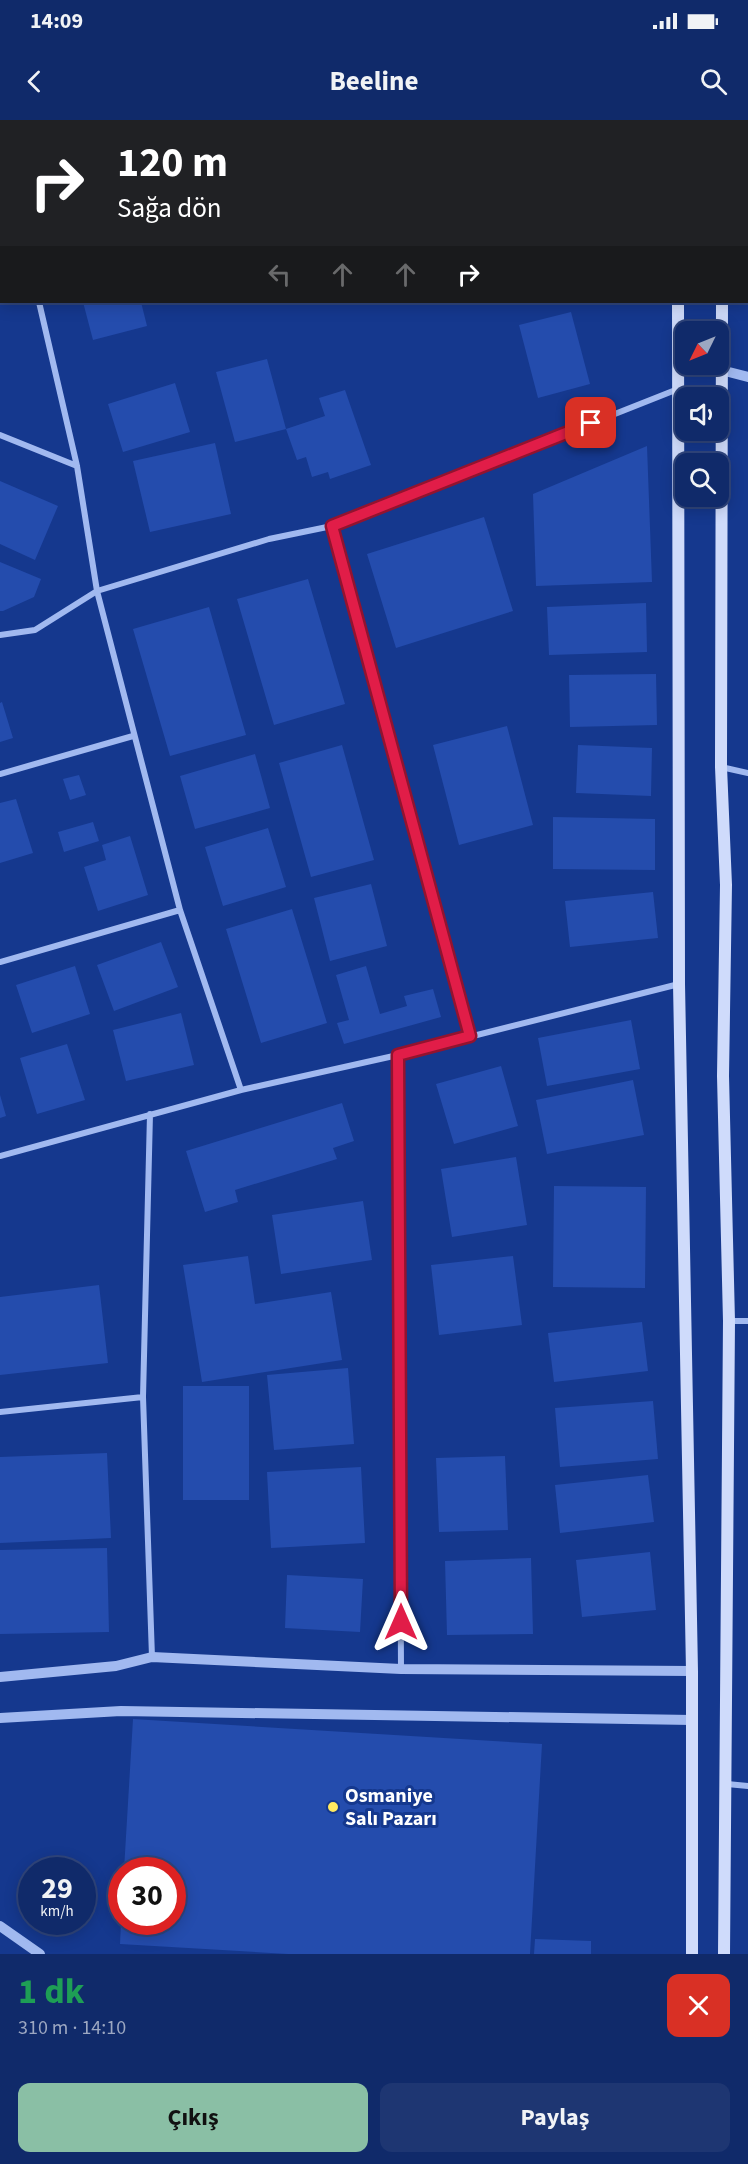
<!DOCTYPE html>
<html lang="tr">
<head>
<meta charset="utf-8">
<style>
  :root { --surface:#102a6a; --page:#1e3672; --text:#f1f3f6; --muted:#9ca7c1; --line:#30467e; --accent:#8abfa5 }
  body { margin:0; font-family:"Source Sans 3",sans-serif; background:var(--page); color:var(--text); height:100vh; display:flex; flex-direction:column; font-size:22px; white-space:nowrap }
  * { box-sizing:border-box; margin:0 }
  p { font-size:20px; color:var(--muted) }
  .icon { flex:none; width:33px; height:33px; fill:none; stroke:currentColor; stroke-width:2; stroke-linecap:round; stroke-linejoin:round }
  .map { position:relative; height:1834px; overflow:hidden }
  .details { display:flex; flex-direction:column; background:var(--surface); flex:1 }
  .details>* { flex:none }
  .top-card { position:absolute; left:0px; top:0px; width:748px; height:183px; box-shadow:0 3px 15px #0003,0 0 0 2px var(--line); background:#202124; color:#fff; overflow:hidden }
  .needle { width:39px; rotate:227deg }
  .tools { position:absolute; left:675px; top:201px; display:grid; gap:12px }
  .tools a { display:grid; place-items:center; width:54px; height:54px; border-radius:12px; background:var(--surface); box-shadow:0 3px 15px #0003,0 0 0 2px var(--line); font-size:30px }
  .speed { position:absolute; left:18px; top:1737px; display:flex; gap:12px; font-size:30px; font-weight:700; text-align:center }
  .speed>* { display:grid; place-content:center; width:78px; height:78px; border-radius:50%; background:var(--surface); box-shadow:0 3px 15px #0003,0 0 0 2px var(--line); line-height:1 }
  .speed small { font-size:15px; font-weight:400 }
  .speed .limit { border:9px solid #d22; background:#fff; color:#111 }
  .pin { position:absolute; display:grid; place-items:center; width:51px; height:51px; color:#fff; margin:-26px; border-radius:12px; box-shadow:0 3px 9px #0006 }
  .me { position:absolute; width:66px; margin:-33px; rotate:0deg; stroke-linejoin:round; filter:drop-shadow(0 0 4px #0008) }
  .turn { display:flex; align-items:center; gap:21px; height:126px; padding:0 18px; font-size:27px }
  .turn .icon { width:78px; height:78px; stroke-width:2.5 }
  .turn b { display:block; font-size:42px; line-height:51px }
  .lanes { display:flex; align-items:center; height:57px; padding:0 18px; background:#0003; justify-content:center; gap:30px; direction:ltr }
  .lanes .off { opacity:.35 }
  .round { display:grid; place-items:center; flex:none; width:63px; height:63px; border-radius:12px; background:var(--page) }
  .summary { display:flex; align-items:center; justify-content:space-between; height:102px; padding:0 18px }
  h1 { font-size:36px; font-weight:700; line-height:45px; color:#1e9e55 }
  .cta { display:flex; gap:12px; margin-top:auto; padding:12px 18px }
  .cta a { flex:1; height:69px; border-radius:12px; background:var(--accent); color:#111; font-size:24px; font-weight:700; line-height:69px; text-align:center }
  .cta a+a { background:var(--page); color:var(--text) }
  .status { display:flex; justify-content:space-between; align-items:center; height:42px; padding:0 30px; background:var(--surface); direction:ltr }
  .status svg { height:16px; fill:currentColor }
  header { display:flex; justify-content:space-between; align-items:center; height:78px; padding:0 18px; background:var(--surface); font-size:27px; font-weight:700 }
  .map>svg:first-child { display:block }
  .building { fill:#244cad }
  .lines { fill:none; stroke-linecap:round; stroke-linejoin:round }
  .minor { stroke:#a1b9f0; stroke-width:6 }
  .tertiary { stroke:#a1b9f0; stroke-width:10 }
  .secondary { stroke:#cfdbfb; stroke-width:12 }
  .route-casing { stroke:#92132f; stroke-width:15 }
  .route { stroke:#e11d48; stroke-width:10 }
  .poi-dot { fill:#ffe960; stroke:#15388e; stroke-width:2 }
  .labels { text-anchor:middle; dominant-baseline:central; stroke-width:6; stroke-linejoin:round; paint-order:stroke }
  .poi-label { font-size:20px; font-weight:bold; fill:#fff; stroke:#15388e; text-anchor:start }
</style>
</head>
<body>
<div class="status"><b>14:09</b><svg viewBox="0 0 49 12"><path d="M0 12V9h3v3zM5 12V6h3v6zM10 12V3h3v9zM15 12V0h3v12zM26 1h20v11H26zM47 4h2v5h-2z"/></svg></div>
<header><svg class="icon" aria-label="back" viewBox="0 0 24 24"><path d="M15 5l-7 7 7 7"/></svg>Beeline<svg class="icon" aria-label="search" viewBox="0 0 24 24"><circle cx="10" cy="10" r="6"/><path d="M15 15l6 6"/></svg></header>
<div class="map">
<svg width="748" height="1834" viewBox="0 0 748 1834">
  <rect width="100%" height="100%" fill="#15388e"/>
  <path class="building" d="M83,182h58l6,24 -54,14z
    M571,192l19,72 -52,14 -19,-73z
    M267,239l19,70 -51,13 -19,-70z
    M175,263l15,49 -67,20 -15,-48z
    M345,270l26,75 -41,14 -2,-7 -16,5 -6,-20 -9,3 -11,-31 39,-13 -6,-18z
    M215,323l16,71 -81,18 -17,-71z
    M647,326l5,136 -116,4 -3,-92z
    M0,361l58,25 -23,54 -35,-16z
    M484,397l29,94 -117,37 -29,-94z
    M0,442l41,17 -7,18 -31,14h-3z
    M308,459l37,125 -71,21 -37,-126z
    M646,483l1,49 -98,3 -2,-48z
    M209,487l37,128 -76,21 -37,-127z
    M656,554l1,51 -87,2 -1,-52z
    M2,582l11,36 -13,4v-39z
    M507,606l26,99 -74,20 -26,-100z
    M342,625l32,115 -63,17 -32,-114z
    M578,625l74,3 -1,48 -75,-3z
    M255,634l15,54 -75,21 -15,-53z
    M79,655l7,20 -16,5 -7,-21z
    M16,679l17,54 -33,10v-60z
    M553,697l102,2v51l-102,-1z
    M93,702l6,19 -35,11 -6,-20z
    M268,708l18,59 -63,19 -18,-59z
    M130,716l18,59 -50,16 -14,-44 22,-7 -4,-15z
    M371,764l16,62 -57,15 -16,-63z
    M653,772l5,46 -88,9 -5,-46z
    M292,789l35,114 -66,20 -35,-114z
    M161,822l17,45 -64,24 -17,-46z
    M75,846l15,48 -58,19 -16,-48z
    M366,846l14,48 27,-8 -3,-10 29,-7 8,28 -97,27 -7,-21 12,-3 -13,-45z
    M181,893l13,52 -68,16 -13,-51z
    M631,900l9,49 -93,17 -9,-48z
    M67,924l18,56 -48,14 -17,-56z
    M501,946l17,60 -64,18 -18,-60z
    M633,960l11,55 -97,19 -11,-54z
    M0,975l6,21 -6,2z
    M342,983l12,38 -21,7 4,11 -102,31 3,12 -33,10 -19,-61z
    M516,1037l11,68 -75,12 -11,-68z
    M554,1066l92,1 -1,101 -92,-1z
    M363,1081l9,59 -91,14 -9,-59z
    M248,1136l7,48 76,-12 11,68 -140,22 -19,-117z
    M513,1136l9,69 -83,10 -8,-70z
    M99,1165l9,78 -108,12v-78z
    M642,1202l6,49 -94,11 -6,-49z
    M348,1248l6,76 -80,6 -7,-75z
    M183,1266h66v114h-66z
    M653,1281l5,58 -98,8 -5,-59z
    M107,1333l4,85 -111,5v-86z
    M505,1336l3,74 -69,2 -3,-74z
    M361,1347l4,76 -94,5 -4,-76z
    M648,1355l6,47 -94,11 -5,-48z
    M107,1428l2,84 -109,2v-84z
    M650,1432l6,58 -74,7 -6,-57z
    M531,1438l2,76 -86,1 -2,-74z
    M287,1455l76,4 -3,53 -75,-4z
    M133,1599l409,25 -12,210h-242l-168,-10 1,-22h51v-52h-48z
    M535,1819l56,2v13h-57z"/>
  <g class="lines">
    <path class="minor" d="M0,6l2,7
      M0,315l77,31
      M332,406l138,510
      M0,515l35,-5 62,-39 -20,-125 -38,-164
      M721,647l27,6
      M0,654l133,-38
      M0,842l180,-52
      M241,970l-61,-180 -83,-319 172,-52 63,-13 346,-137
      M0,1036l241,-66 157,-35
      M729,1201h19
      M143,1277l7,-283
      M0,1292l143,-15 9,260
      M401,1549l-3,-614 281,-71
      M727,1664l21,2"/>
    <path class="tertiary" d="M721,250l27,7
      M0,1557l116,-11 36,-9 249,12 291,2
      M0,1598l121,-7 571,9
      M0,1806l40,28"/>
    <path class="secondary" d="M678,0v2
      M724,2v-2
      M678,182l1,682 13,687v283
      M722,182l-1,465 5,118 -3,191 6,245 -5,633"/>
  </g>
  <g class="lines">
    <defs>
      <path id="route" d="M401,1502l-3,-567 72,-19 -138,-510 259,-103"/>
    </defs>
    <use href="#route" class="route-casing"/>
    <use href="#route" class="route"/>
  </g>
  <circle class="poi-dot" cx="333" cy="1687" r="6"/>
  <g class="labels">
    <g class="poi-label">
      <text x="345" y="1676">Osmaniye<tspan x="345" dy="23">Salı Pazarı</tspan></text>
    </g>
  </g>
</svg>
<div class="tools">
<a><svg class="needle" viewBox="-14 -14 28 28"><path d="M0-13l5 13h-10z" fill="#e53935"/><path d="M0 13l5-13h-10z" fill="#9ca7c1"/></svg></a>
<a><svg class="icon" aria-label="sound" viewBox="0 0 24 24"><path d="M4 9h4l5-4v14l-5-4H4zM17 9q2 3 0 6"/></svg></a>
<a><svg class="icon" aria-label="search" viewBox="0 0 24 24"><circle cx="10" cy="10" r="6"/><path d="M15 15l6 6"/></svg></a>
</div>
<div class="speed"><div>29<small>km/h</small></div><div class="limit">30</div></div>
<div class="pin" style="left:591px;top:303px;background:#d93025"><svg class="icon" aria-label="arrive" viewBox="0 0 24 24"><path d="M6 21V4h12l-3 4 3 4H6"/></svg></div>
<svg class="me" style="left:401px;top:1502px" viewBox="-20 -20 40 40"><path d="M0-17L14 15 0 8-14 15z" fill="#e11d48" stroke="#fff" stroke-width="4"/></svg>
<div class="top-card">
<div class="turn"><svg class="icon" aria-label="right" viewBox="0 0 24 24"><path d="M7 20v-9h11M14 6l5 5-5 5"/></svg><div><b>120 m</b>Sağa dön</div></div>
<div class="lanes"><svg class="icon off" aria-label="left" viewBox="0 0 24 24"><path d="M17 20v-9H6M10 6l-5 5 5 5"/></svg><svg class="icon off" aria-label="ahead" viewBox="0 0 24 24"><path d="M12 20V5M6 11l6-6 6 6"/></svg><svg class="icon off" aria-label="ahead" viewBox="0 0 24 24"><path d="M12 20V5M6 11l6-6 6 6"/></svg><svg class="icon" aria-label="right" viewBox="0 0 24 24"><path d="M7 20v-9h11M14 6l5 5-5 5"/></svg></div>
</div>
</div>
<section class="details">
<div class="summary"><div><h1>1 dk</h1><p>310 m · 14:10</p></div><a class="round" style="background:#d93025;color:#fff"><svg class="icon" aria-label="close" viewBox="0 0 24 24"><path d="M6 6l12 12M18 6L6 18"/></svg></a></div>
<div class="cta"><a>Çıkış</a><a>Paylaş</a></div>
</section>
</body>
</html>
